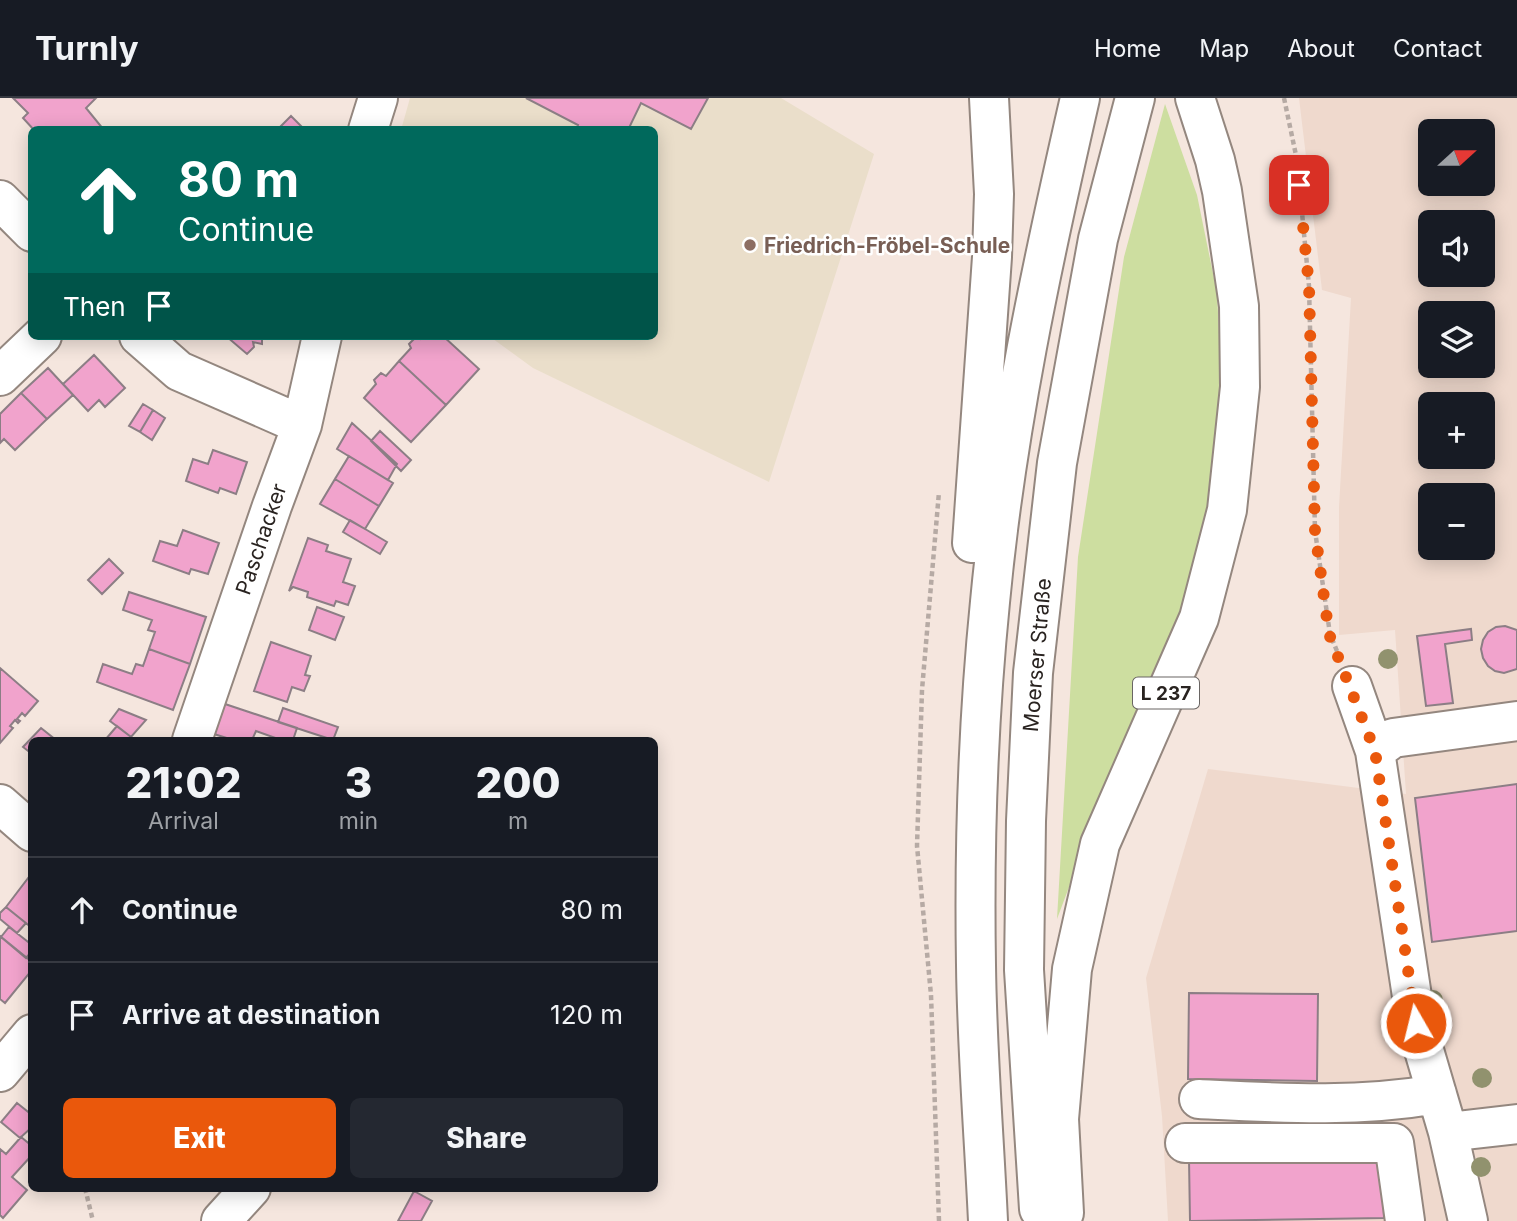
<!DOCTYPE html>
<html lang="en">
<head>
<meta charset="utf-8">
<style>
  :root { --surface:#171b24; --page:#242831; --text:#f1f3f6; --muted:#9ea1a6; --line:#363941; --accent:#ea580c }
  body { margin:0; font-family:Inter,sans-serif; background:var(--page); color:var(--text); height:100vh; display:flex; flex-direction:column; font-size:26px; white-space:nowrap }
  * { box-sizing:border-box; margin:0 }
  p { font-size:23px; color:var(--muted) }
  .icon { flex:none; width:38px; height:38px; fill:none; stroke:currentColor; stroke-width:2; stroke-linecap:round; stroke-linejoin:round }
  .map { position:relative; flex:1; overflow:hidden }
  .side { position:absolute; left:28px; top:639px; width:630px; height:455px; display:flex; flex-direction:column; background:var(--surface); border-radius:10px; box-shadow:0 4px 18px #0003 }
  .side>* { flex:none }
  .top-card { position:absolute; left:28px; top:28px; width:630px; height:214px; border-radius:10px; box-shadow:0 4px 18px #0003; background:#00695c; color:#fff; overflow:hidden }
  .needle { width:46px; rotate:69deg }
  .buttons { position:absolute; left:1418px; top:21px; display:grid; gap:14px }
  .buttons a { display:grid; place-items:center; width:77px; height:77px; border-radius:10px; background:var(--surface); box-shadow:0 4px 18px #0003; font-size:35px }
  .pin { position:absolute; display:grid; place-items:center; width:60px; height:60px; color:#fff; margin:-30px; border-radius:14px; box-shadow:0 4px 10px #0006 }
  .me { position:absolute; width:77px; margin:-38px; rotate:352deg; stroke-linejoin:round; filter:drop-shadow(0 0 5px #0008) }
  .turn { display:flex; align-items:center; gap:24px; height:147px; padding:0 35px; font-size:32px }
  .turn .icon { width:91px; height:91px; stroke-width:2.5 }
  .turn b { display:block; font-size:49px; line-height:60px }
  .then { display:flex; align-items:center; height:66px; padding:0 35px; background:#0003; gap:14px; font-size:26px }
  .eta { display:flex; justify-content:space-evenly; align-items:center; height:119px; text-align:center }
  .eta b { font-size:42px; font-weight:800; line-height:49px }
  .button { display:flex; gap:14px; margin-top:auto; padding:14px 35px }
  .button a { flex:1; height:80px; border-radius:10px; background:var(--accent); color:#fff; font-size:28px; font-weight:800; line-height:80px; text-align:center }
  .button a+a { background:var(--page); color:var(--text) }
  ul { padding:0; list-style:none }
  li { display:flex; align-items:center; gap:21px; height:105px; padding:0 35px; border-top:2px solid var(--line) }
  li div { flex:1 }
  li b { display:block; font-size:26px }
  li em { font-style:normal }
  header { display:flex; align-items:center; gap:42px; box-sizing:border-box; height:98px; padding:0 35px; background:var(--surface); border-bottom:2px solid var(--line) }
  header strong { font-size:33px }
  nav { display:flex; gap:38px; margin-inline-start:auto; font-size:24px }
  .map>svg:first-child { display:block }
  .built { fill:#efd9cd; fill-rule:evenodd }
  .education { fill:#eadeca }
  .green { fill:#cddea0 }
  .building { fill:#f1a3cc; stroke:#8c7e85; stroke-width:2 }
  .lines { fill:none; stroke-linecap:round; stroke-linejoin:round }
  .minor-casing { stroke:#94877f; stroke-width:42 }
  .highway-casing { stroke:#94877f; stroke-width:42 }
  .path { stroke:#b6aaa4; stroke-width:4.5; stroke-dasharray:5 3.5; stroke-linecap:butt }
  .minor { stroke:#fff; stroke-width:38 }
  .highway { stroke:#fff; stroke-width:38 }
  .tree { fill:#91926e }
  .route { stroke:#ea580c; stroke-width:12; stroke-dasharray:0 21.6 }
  .education-dot { fill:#8d6e63; stroke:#fff; stroke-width:2.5 }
  .labels { text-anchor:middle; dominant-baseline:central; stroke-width:5; stroke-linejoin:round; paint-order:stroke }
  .shield { fill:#fff; stroke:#696563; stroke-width:2 }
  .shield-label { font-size:19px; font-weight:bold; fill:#292320 }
  .education-label { font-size:21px; font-weight:bold; fill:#785e54; stroke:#fff; text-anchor:start }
  .street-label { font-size:21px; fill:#292320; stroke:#fff }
</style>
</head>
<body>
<header>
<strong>Turnly</strong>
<nav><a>Home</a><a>Map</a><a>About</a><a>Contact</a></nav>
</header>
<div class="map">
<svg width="1517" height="1123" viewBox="0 0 1517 1123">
  <rect width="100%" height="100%" fill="#f5e6de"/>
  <path class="built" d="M1299,0h218v1123h-349l-6,-105 -16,-138 62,-209 198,25 -11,-164 -56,5v-128l12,-209 -29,-8zM1430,33h52v53h-52zM1430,124h52v53h-52zM1430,215h52v53h-52zM1430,306h52v53h-52zM1430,397h52v53h-52z"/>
  <path class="education" d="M410,0h371l93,56 -105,328 -236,-114 -44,-32h165v-206h-253z"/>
  <path class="green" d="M1165,6l32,91 20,98 7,136 -42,194 -99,227 -26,69 21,-362 46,-300z"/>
  <path class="building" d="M13,0h83l-10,10 18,22h-70l-11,-12 5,-5z
    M526,0h182l-17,31 -50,-26 -13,27h-52l2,-5z
    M291,18l14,14h-28z
    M226,238h41l-5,3v5l-9,-2 1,5 -7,7z
    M423,238h20l36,33 -33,36 -47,-44 12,-13 -2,-4 7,-7 4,2z
    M94,257l31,33 -20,19 -6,-7 -11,11 -25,-27z
    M399,263l47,44 -35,37 -47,-44 12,-14 -2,-4 7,-7 5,3z
    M48,270l25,27 -26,24 -26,-26z
    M21,295l26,26 -32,31 -11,-11 -4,4v-29z
    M143,306l10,6 -13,22 -11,-6z
    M153,312l12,8 -13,22 -12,-8z
    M352,325l45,41 -9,16 -51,-31z
    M380,333l31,29 -10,11 -30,-30z
    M213,352l34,12 -11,32 -16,-6 -2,5 -32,-12 7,-22 15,5z
    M349,358l44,27 -14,23 -44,-27z
    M335,381l44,27 -14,23 -45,-25z
    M350,422l37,22 -7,12 -37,-22z
    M183,432l36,13 -11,31 -17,-5 -2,5 -36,-13 7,-20 17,5z
    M308,440l20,7 -2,6 25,8 -8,23 12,4 -7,19 -12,-4 -2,5 -27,-9 1,-5 -15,-5 -4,4z
    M109,461l14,14 -21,21 -14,-14z
    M129,494l77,25 -16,47 -41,-15 6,-17 -7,-2 4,-10 -29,-10z
    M317,509l27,10 -9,23 -26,-10z
    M1505,528l12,4v39l-13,4 -9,-2 -7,-5 -5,-8 -2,-9 2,-9 5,-8 8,-5z
    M1471,531l1,11 -27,4 8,59 -27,3 -9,-70z
    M271,544l40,14 -6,19 5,1 -6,15 -12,-4 -5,15 -33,-11z
    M149,551l41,15 -17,46 -76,-28 6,-18 29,10 4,-10 7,2z
    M0,570l38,33 -13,15 -3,-3 -5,6 3,2 -2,2 -3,-3 -5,6 3,2 -13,15z
    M225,606l72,24 -4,12h-12l-25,-9 -4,9h-19l-19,-6z
    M283,610l55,19 -5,13 -55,-18z
    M119,611l27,11 -15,17 -21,-16z
    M117,628l14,11 3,3h-29z
    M41,630l15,12h-24v14l-9,-7z
    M1517,686v147l-85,11 -17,-144z
    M32,775v55l-26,-21z
    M6,809l20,16 -9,10 -17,-14v-6z
    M9,829l23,18v6l-6,7 -25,-21z
    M0,838l32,26v8l-27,33 -5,-4z
    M1189,895l129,1 -1,87 -129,-2z
    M17,1005l15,12v12l-12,11 -19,-16z
    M21,1039l11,9v9l-20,22 15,13 -24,28 -3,-3v-66l6,5z
    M1382,1056l2,64 -194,3 -1,-62z
    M414,1093l18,10 -11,20h-23z"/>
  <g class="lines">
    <defs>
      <path id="minor" d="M368,32l10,-32
        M0,102l32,32
        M139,238l40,35 123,54
        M0,278l42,-40
        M1352,588l23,65 41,272 32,109 20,89
        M192,642l80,-234 30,-81 20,-89
        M1375,653l18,-13 124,-17
        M0,706l32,28
        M0,974l32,-38
        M1199,1001c81,4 157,9 238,-5
        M1448,1034l69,-8
        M1185,1045h209l11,78
        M221,1123l30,-33"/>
      <path id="highway" d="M972,445l20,-286 2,-63 -5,-96
        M1039,1111l-15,-239 2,-149 7,-148 24,-210 41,-224 37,-141
        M988,1123c-4,-85 -11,-171 -12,-256 -2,-121 2,-243 14,-363 16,-171 52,-338 90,-504
        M1060,1123l4,-8 -5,-94 13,-150 28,-125 99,-226 28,-108 13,-123 -1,-81 -17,-115 -7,-31 -20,-62"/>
    </defs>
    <use href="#minor" class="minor-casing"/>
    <use href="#highway" class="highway-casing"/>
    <path class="path" d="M1284,0l13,62 12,126 6,245 15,103 9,22
      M85,1090l8,33
      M939,1123l-8,-226 -14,-149 5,-156 17,-198"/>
    <use href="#minor" class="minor"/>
    <use href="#highway" class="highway"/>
  </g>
  <g class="tree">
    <circle cx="1388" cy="561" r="10"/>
    <circle cx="1433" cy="902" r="10"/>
    <circle cx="1482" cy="980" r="10"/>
    <circle cx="1481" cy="1069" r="10"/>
  </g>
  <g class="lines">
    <path class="route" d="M1299,87l10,101 6,245 14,103 46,117 41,272"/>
  </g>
  <circle class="education-dot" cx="750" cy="147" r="7"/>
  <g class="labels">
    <rect class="shield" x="1133" y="579.5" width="66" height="31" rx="5"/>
    <g class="shield-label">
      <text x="1166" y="595">L 237</text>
    </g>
    <g class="education-label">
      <text x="764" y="147">Friedrich-Fröbel-Schule</text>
    </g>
    <g class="street-label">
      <text transform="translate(261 441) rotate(-71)">Paschacker</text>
      <text transform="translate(1037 557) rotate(-85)">Moerser Straße</text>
    </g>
  </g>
</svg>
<div class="buttons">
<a><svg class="needle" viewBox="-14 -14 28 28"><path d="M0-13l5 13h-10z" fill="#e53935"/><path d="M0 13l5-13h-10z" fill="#9ea1a6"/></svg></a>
<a><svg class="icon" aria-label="sound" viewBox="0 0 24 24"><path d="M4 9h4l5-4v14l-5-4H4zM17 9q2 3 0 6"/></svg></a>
<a><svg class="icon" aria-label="layers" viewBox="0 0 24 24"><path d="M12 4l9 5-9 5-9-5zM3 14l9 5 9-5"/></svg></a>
<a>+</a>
<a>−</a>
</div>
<div class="pin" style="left:1299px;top:87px;background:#d93025"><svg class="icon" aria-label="arrive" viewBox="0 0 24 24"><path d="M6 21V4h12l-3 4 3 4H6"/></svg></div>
<svg class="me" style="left:1416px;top:925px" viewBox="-20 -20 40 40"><circle r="17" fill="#ea580c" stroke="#fff" stroke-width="3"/><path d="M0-11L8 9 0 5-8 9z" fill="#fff"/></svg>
<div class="top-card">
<div class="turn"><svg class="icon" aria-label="ahead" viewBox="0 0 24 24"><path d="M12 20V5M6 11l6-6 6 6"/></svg><div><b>80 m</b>Continue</div></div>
<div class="then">Then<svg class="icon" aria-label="arrive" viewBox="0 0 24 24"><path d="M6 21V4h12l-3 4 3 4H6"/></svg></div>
</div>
<section class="side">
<div class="eta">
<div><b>21:02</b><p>Arrival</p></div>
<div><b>3</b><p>min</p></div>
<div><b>200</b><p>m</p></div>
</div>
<ul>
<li><svg class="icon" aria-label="ahead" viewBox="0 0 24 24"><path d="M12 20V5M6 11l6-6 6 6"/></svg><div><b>Continue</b></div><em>80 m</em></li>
<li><svg class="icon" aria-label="arrive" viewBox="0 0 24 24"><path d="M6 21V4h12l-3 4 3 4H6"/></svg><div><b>Arrive at destination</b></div><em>120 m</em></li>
</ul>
<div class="button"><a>Exit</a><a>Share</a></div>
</section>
</div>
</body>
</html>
